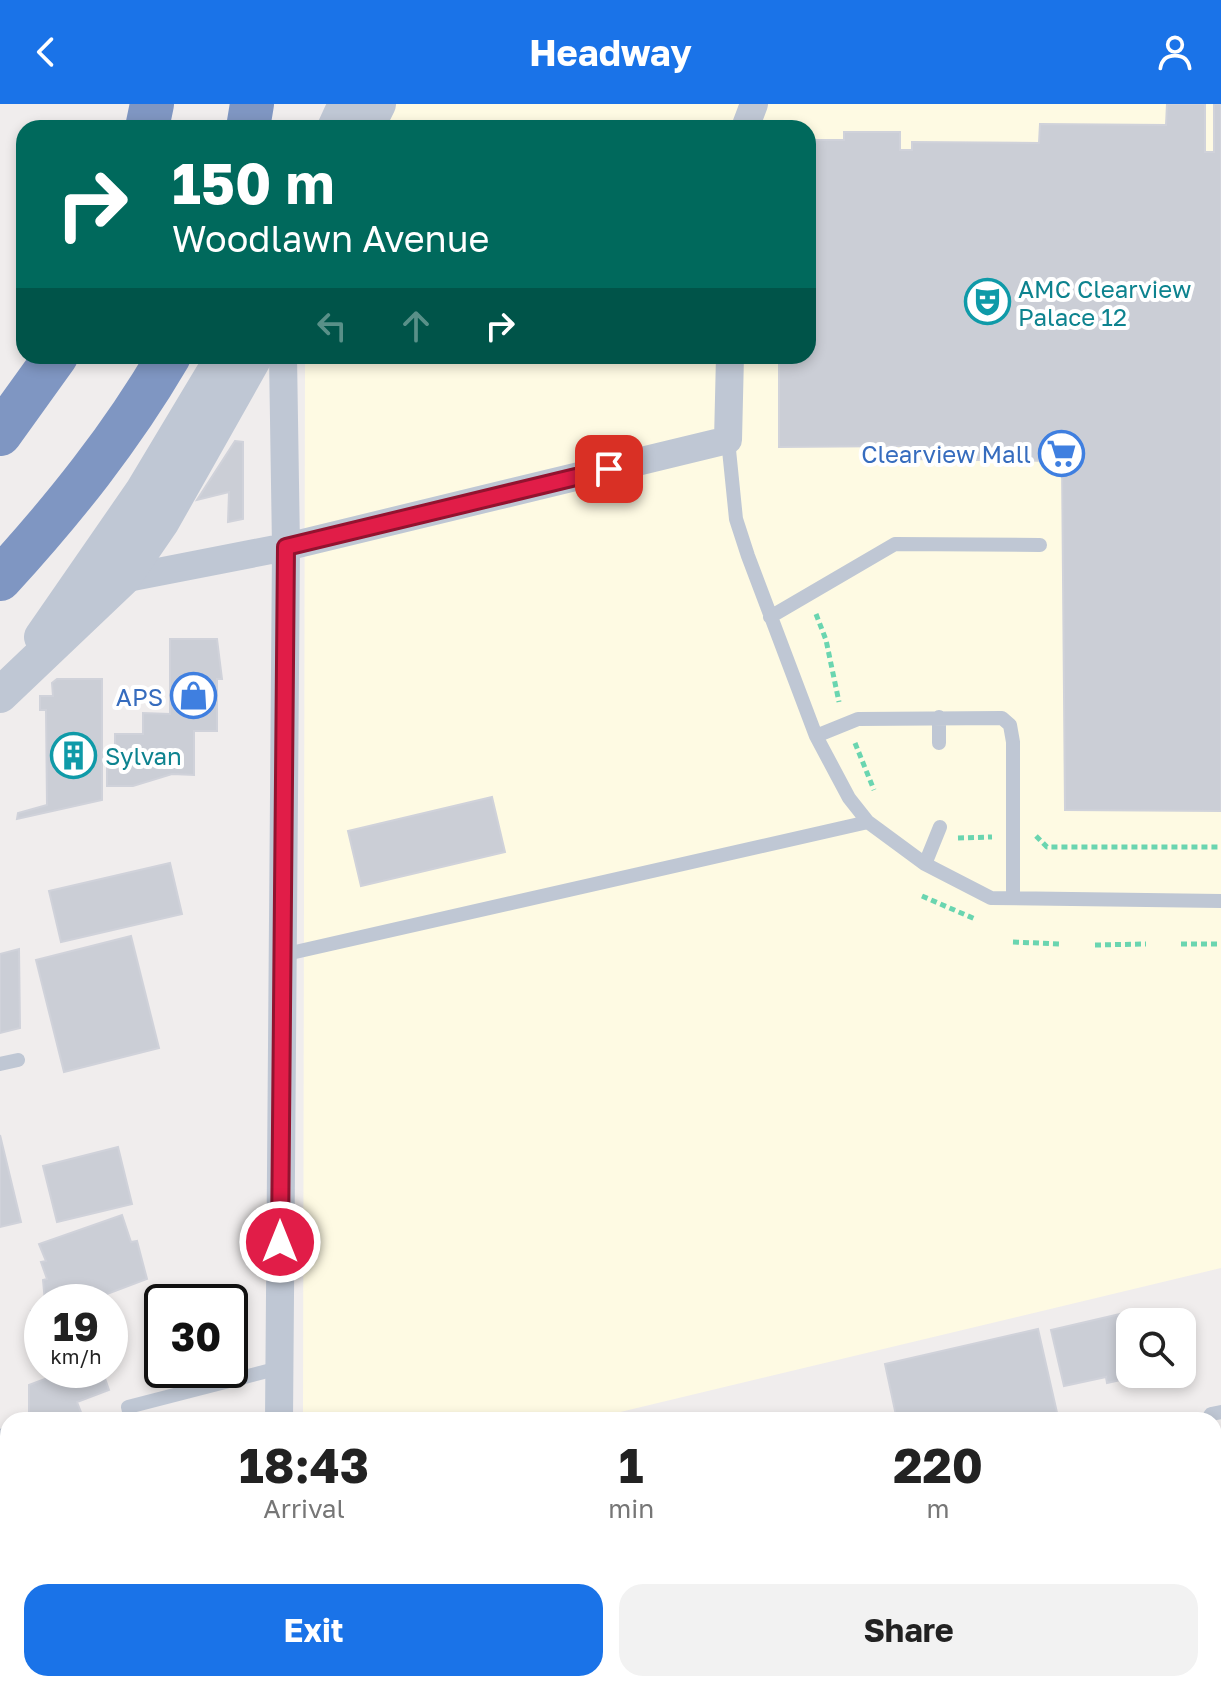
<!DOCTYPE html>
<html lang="en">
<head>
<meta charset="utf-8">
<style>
  :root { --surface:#fff; --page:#f2f2f2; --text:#222; --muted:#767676; --accent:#1a73e8 }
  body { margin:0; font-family:"Golos Text",sans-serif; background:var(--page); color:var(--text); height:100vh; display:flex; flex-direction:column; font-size:30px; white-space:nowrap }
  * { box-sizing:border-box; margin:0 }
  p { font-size:26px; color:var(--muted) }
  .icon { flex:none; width:44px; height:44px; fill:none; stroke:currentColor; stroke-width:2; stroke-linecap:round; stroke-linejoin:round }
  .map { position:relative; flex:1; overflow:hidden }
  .panel { position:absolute; left:0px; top:1308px; width:1222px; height:280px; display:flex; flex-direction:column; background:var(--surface); border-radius:24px 24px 0 0; box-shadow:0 4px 12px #0003 }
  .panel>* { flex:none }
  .banner { position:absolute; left:16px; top:16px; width:800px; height:244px; border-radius:24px; box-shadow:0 4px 12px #0003; background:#00695c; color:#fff; overflow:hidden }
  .tools { position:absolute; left:1116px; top:1204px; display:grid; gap:16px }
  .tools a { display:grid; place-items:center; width:80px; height:80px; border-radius:16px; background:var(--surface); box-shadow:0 4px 12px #0003; font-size:40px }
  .speed { position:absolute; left:24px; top:1180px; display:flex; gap:16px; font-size:40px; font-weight:700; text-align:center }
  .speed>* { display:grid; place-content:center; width:104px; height:104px; border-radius:50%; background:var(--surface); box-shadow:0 4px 12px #0003; line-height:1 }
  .speed small { font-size:20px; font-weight:400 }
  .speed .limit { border:4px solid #111; border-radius:12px; background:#fff; color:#111 }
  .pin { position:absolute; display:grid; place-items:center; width:68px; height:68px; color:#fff; margin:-34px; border-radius:16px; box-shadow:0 4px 12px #0006 }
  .me { position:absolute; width:88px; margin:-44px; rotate:0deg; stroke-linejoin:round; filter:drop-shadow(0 0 6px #0008) }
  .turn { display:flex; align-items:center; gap:28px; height:168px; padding:0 24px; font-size:36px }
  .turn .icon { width:104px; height:104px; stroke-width:2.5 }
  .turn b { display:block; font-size:56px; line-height:68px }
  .lanes { display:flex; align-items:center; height:76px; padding:0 24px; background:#0003; justify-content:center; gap:40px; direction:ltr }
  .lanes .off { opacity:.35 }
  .eta { display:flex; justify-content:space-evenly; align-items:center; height:136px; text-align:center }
  .eta b { font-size:48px; font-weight:700; line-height:56px }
  .cta { display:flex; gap:16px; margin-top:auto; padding:16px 24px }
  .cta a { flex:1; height:92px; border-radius:24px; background:var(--accent); color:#fff; font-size:32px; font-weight:700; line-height:92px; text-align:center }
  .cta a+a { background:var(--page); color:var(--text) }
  header { display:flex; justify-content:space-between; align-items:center; height:104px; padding:0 24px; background:var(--accent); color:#fff; font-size:36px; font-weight:700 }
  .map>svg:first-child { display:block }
  .commercial { fill:#fefae3 }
  .building { fill:#cbced6; stroke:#d0d2da; stroke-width:2 }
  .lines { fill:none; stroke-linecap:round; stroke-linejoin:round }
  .path { stroke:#6ad5b0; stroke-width:5; stroke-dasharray:6 4; stroke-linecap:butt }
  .service { stroke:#bfc7d4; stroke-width:14 }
  .minor { stroke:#bfc7d4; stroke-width:28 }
  .tertiary { stroke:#bfc7d4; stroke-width:36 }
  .motorway { stroke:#7f96c2; stroke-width:44 }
  .route-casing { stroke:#92132f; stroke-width:20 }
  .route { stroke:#e11d48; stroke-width:14 }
  .labels { text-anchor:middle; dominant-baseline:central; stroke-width:8; stroke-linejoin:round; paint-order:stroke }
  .culture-label { font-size:24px; fill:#0d838f; stroke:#fff; text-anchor:start }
  .shop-label { font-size:24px; fill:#366cbe; stroke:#fff; text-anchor:end }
</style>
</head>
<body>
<header><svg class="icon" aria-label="back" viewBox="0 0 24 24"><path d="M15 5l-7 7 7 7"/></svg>Headway<svg class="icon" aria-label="person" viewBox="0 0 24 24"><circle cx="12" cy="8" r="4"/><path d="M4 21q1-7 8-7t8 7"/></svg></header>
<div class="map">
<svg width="1221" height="1588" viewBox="0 0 1221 1588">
  <rect width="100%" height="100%" fill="#f0eded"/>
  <path class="commercial" d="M395,0h826v1164l-634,152h-284l2,-1064h503v-228h-425z"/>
  <path class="building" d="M1167,0h38v48h9v-48h7v707l-156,-1 -3,-349 -159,-2 1,-13 -125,1v-91h29v-216h36v-8h56v18h12v-8l127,1 1,-19 126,1z
    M235,337l8,1v77l-15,3 1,-30 -32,8z
    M170,535h47l5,40h-5v52h-23v44l-22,-1 -39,12h-26v-39h8v-13h28v-21l27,1z
    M57,575h45v121l-85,19 1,-6 29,-8 -1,-95h-6v-14h13l-1,-13z
    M492,693l13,55 -144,34 -13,-55z
    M170,759l12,51 -121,28 -12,-51z
    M131,832l28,112 -95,24 -28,-112z
    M19,845l1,79 -20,5v-79z
    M0,1031l21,87 -21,5z
    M118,1043l14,57 -75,18 -14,-56z
    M122,1111l9,27 6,-1 10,38 -48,18 1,5h-55l-2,-22 4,-1 -6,-17 5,-1 -7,-17z
    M42,1203v37l-11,-33z
    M1120,1210l10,60 4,3 -27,6 -1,-6 -42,9 -13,-56z
    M110,1225l10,29 -10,3z
    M1038,1225l20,88 -161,3 -12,-56z
    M51,1266h51l7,20 -32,12 7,18h-55v-35l24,-9z
    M7,1354l1,84 -8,2v-84z
    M8,1523v57h60l2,8h-60l-10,-44v-19z
    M76,1580h61l1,4 -60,4z
    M838,1580h67l-34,8h-31z
    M937,1580h46l2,8h-81z
    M1104,1580h101l2,8h-101z"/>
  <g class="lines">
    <path class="path" d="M816,510l10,26 13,62
      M855,639l19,47
      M1036,732l11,11h174
      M958,734l34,-1
      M922,792l53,23
      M1013,838l47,2
      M1181,840h40
      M1095,841l51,-1"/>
    <path class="service" d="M728,336l8,79 12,37 68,180 33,62 19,24 57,42 66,34 230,3
      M770,513l125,-73 145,1
      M939,613v26
      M816,632l42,-17 144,-1 8,7 3,17v156
      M925,760l15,-37
      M282,851l586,-133
      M0,960l18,-4
      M131,1316l-3,-13 151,-39
      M1208,1316l3,-6 10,-2
      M0,1332l8,-2
      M1214,1387l7,29
      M0,1445l8,-2
      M0,1508l8,-2"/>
    <path class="minor" d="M745,24l9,-24
      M112,477l174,-34 442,-107 2,-84
      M279,1316l7,-873 -3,-191
      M1214,1380l7,-2
      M277,1588v-8
      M366,1588l32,-8"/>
    <path class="tertiary" d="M335,24l11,-24
      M366,24l12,-24
      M42,533l101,-146 81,-135
      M0,591l123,-117 39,-57 93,-165"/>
    <path class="motorway" d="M147,24l5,-24
      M248,24l4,-24
      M0,330l56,-78
      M0,475c64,-70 121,-141 169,-223"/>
  </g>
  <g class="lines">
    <defs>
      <path id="route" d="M280,1138l6,-695 323,-78"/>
    </defs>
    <use href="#route" class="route-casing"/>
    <use href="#route" class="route"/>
  </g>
  <defs>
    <symbol id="theatre-ring" viewBox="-11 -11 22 22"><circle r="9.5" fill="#fff" stroke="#0f9aa8" stroke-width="1.5"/><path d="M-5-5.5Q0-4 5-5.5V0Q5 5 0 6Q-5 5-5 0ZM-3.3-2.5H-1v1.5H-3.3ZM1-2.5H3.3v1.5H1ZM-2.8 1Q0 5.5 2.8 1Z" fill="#0f9aa8"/></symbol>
    <symbol id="supermarket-ring" viewBox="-11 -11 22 22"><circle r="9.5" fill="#fff" stroke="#3f7fe0" stroke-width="1.5"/><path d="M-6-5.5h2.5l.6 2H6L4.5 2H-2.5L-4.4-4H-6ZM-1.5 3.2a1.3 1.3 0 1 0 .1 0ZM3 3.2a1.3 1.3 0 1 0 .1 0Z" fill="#3f7fe0"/></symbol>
    <symbol id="shop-ring" viewBox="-11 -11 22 22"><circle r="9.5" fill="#fff" stroke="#3f7fe0" stroke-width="1.5"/><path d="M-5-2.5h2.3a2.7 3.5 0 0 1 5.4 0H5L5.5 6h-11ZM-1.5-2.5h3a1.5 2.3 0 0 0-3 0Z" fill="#3f7fe0"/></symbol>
    <symbol id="building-ring" viewBox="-11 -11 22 22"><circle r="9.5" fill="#fff" stroke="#0f9aa8" stroke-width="1.5"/><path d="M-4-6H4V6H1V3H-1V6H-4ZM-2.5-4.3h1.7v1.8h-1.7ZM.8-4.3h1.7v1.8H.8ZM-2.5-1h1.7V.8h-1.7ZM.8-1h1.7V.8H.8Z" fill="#0f9aa8"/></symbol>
  </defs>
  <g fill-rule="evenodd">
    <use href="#theatre-ring" x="962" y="172" width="51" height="51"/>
    <use href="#supermarket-ring" x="1036" y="324" width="51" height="51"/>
    <use href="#shop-ring" x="168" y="566" width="51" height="51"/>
    <use href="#building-ring" x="48" y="626" width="51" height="51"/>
  </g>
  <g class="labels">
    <g class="culture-label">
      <text x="1018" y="184">AMC Clearview<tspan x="1018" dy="28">Palace 12</tspan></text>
      <text x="105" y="651">Sylvan</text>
    </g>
    <g class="shop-label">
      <text x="1031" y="349">Clearview Mall</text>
      <text x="163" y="592">APS</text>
    </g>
  </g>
</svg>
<div class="tools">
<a><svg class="icon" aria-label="search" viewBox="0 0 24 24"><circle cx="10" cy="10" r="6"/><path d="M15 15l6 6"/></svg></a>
</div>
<div class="speed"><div>19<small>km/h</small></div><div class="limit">30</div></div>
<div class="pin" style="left:609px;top:365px;background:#d93025"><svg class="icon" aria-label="arrive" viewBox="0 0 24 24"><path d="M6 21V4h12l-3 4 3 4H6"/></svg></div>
<svg class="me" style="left:280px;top:1138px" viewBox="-20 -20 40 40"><circle r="17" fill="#e11d48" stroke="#fff" stroke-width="3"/><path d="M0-11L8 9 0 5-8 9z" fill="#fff"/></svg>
<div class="banner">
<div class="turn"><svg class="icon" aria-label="right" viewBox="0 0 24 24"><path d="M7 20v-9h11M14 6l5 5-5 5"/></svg><div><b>150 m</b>Woodlawn Avenue</div></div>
<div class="lanes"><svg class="icon off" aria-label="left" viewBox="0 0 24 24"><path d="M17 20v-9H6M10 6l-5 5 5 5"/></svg><svg class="icon off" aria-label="ahead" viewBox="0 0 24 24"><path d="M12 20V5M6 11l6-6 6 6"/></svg><svg class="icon" aria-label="right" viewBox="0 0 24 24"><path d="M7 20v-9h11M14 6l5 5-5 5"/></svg></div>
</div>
<section class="panel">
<div class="eta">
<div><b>18:43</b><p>Arrival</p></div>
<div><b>1</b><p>min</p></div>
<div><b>220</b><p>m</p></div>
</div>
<div class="cta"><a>Exit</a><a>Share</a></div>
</section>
</div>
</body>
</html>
